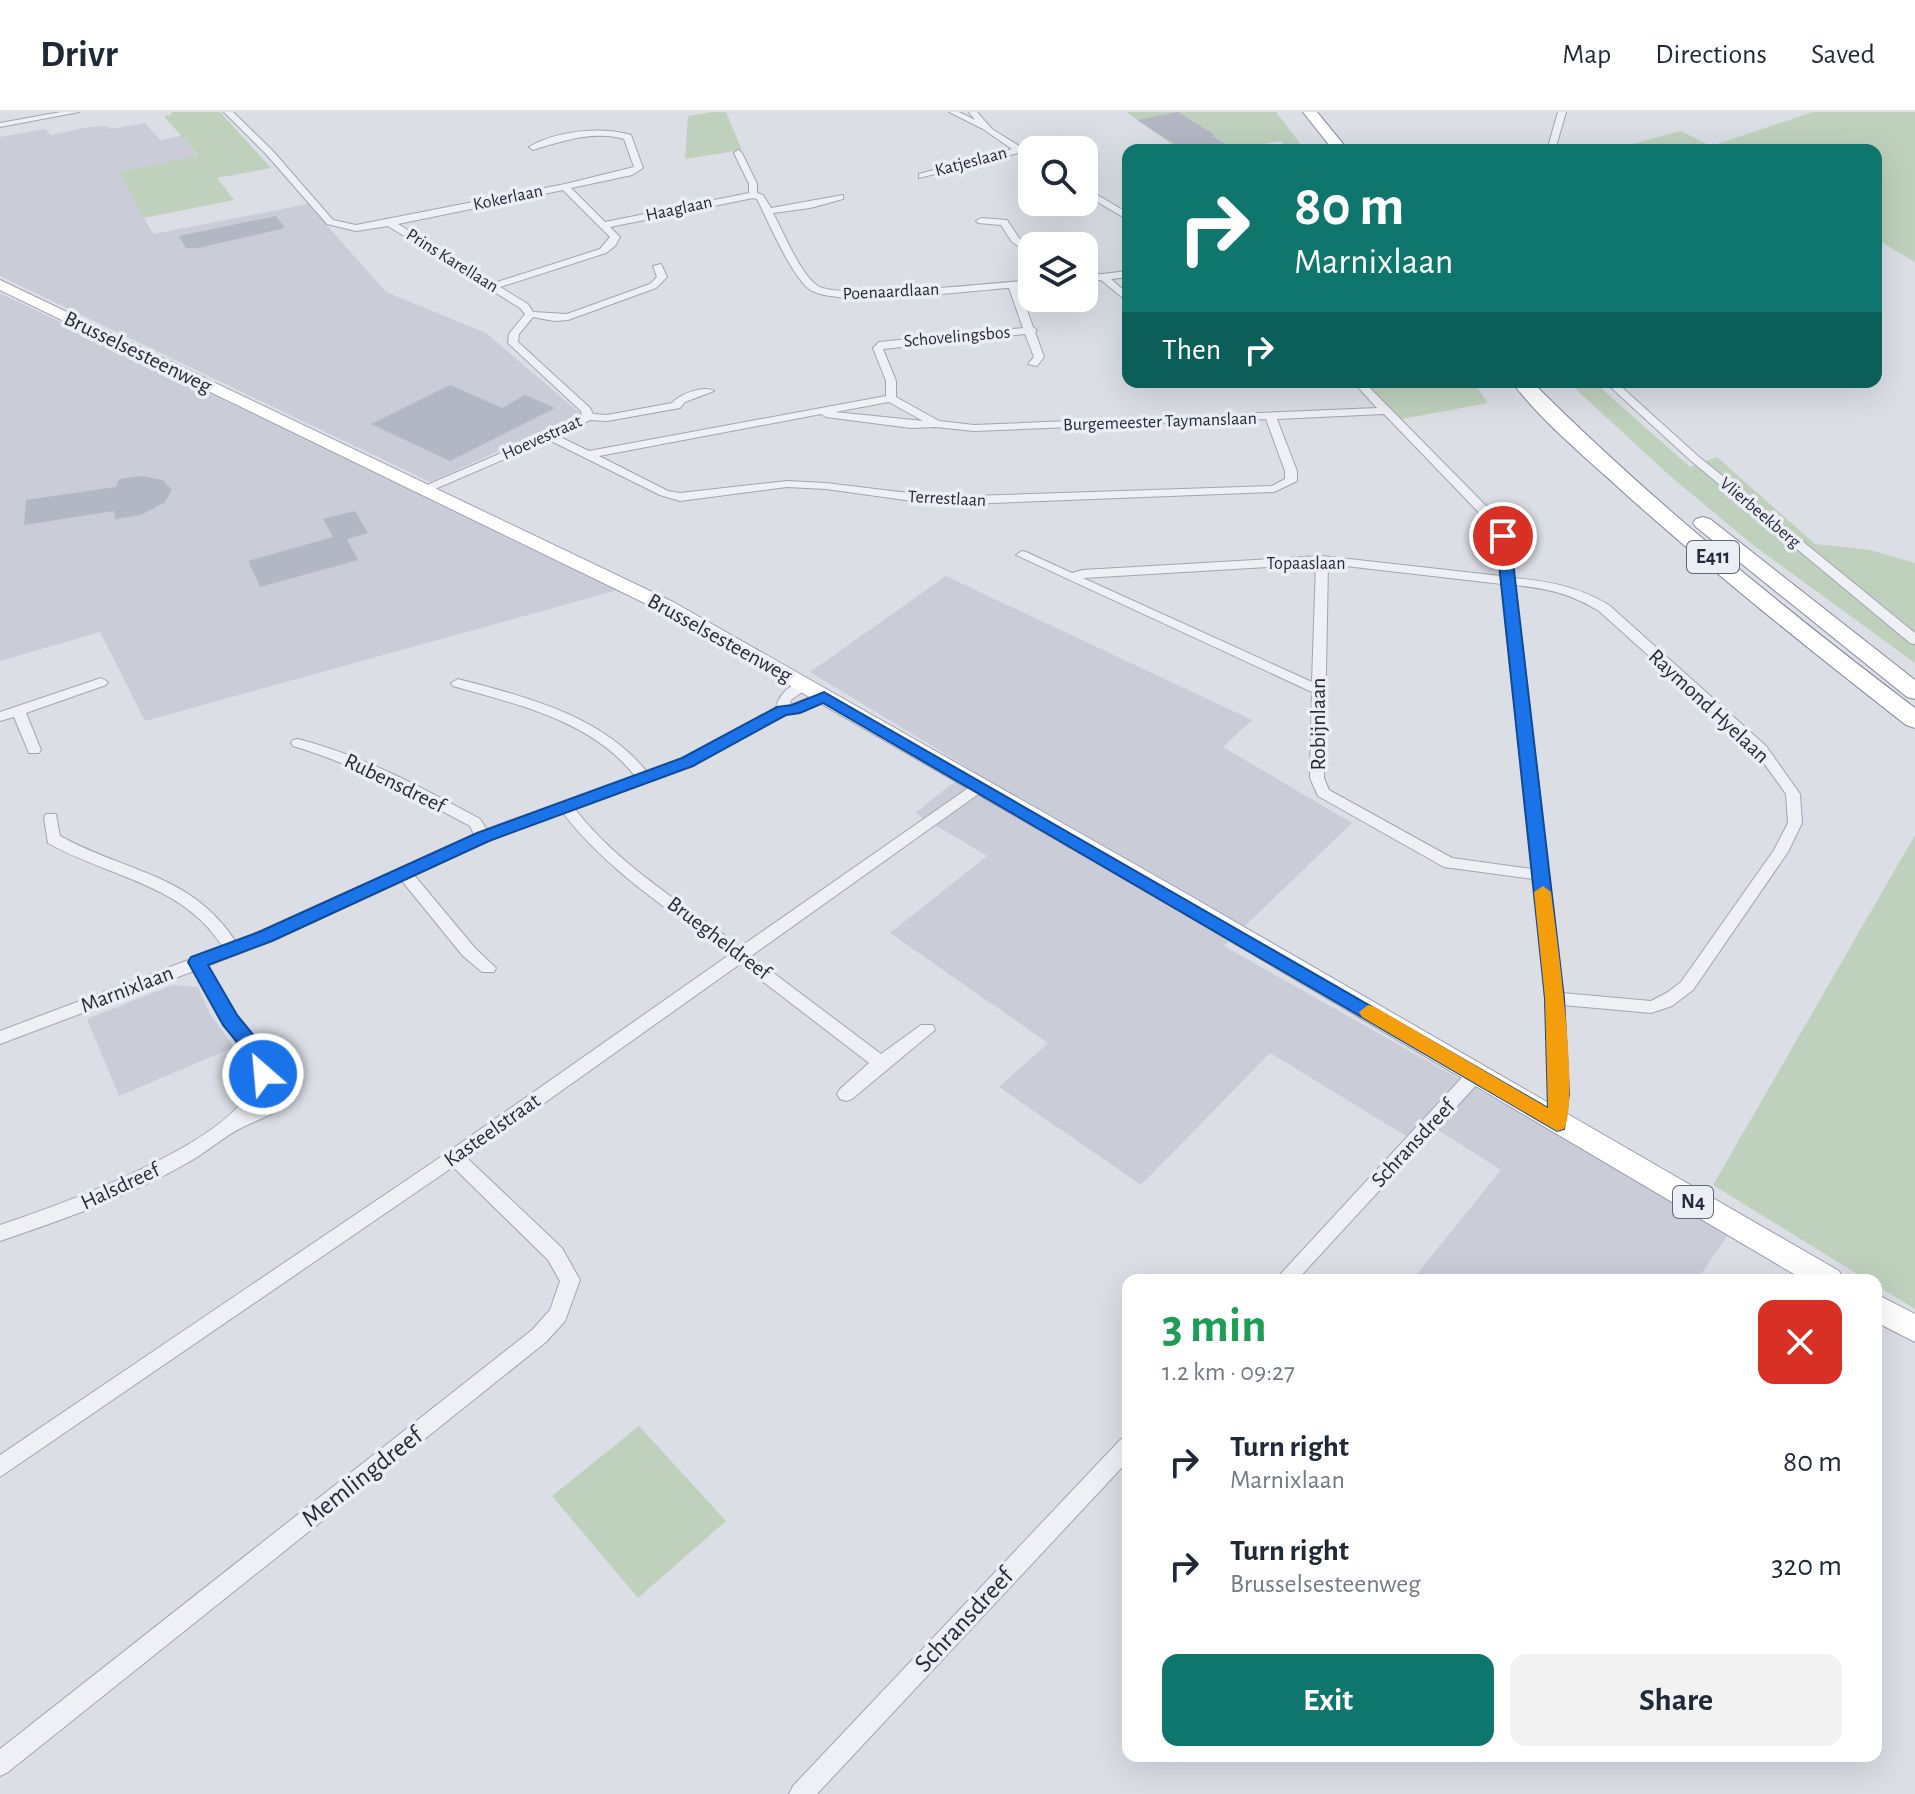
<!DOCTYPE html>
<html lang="en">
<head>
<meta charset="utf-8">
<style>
  :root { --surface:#fff; --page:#f2f2f3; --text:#1f2937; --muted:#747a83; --line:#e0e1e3; --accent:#0f766e }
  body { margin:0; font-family:"Alegreya Sans",sans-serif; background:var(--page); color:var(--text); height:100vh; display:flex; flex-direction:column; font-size:30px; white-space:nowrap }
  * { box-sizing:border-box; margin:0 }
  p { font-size:26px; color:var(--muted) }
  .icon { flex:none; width:44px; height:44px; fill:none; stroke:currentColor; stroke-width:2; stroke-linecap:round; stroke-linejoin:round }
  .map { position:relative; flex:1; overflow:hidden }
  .details { position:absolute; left:1122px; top:1162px; width:760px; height:488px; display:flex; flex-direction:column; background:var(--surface); border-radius:16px; box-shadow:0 8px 32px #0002 }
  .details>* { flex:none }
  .banner { position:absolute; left:1122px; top:32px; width:760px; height:244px; border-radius:16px; box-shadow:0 8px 32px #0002; background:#0f766e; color:#fff; overflow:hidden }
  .fabs { position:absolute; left:1018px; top:24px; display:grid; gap:16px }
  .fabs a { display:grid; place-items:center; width:80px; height:80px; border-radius:16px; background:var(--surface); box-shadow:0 8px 32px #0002; font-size:40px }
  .pin { position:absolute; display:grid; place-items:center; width:68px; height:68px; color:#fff; margin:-34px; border:4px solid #fff; border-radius:50%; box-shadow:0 2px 8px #0007 }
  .me { position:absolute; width:88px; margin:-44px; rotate:333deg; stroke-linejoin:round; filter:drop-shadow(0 0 6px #0008) }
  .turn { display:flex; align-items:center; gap:28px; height:168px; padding:0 40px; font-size:36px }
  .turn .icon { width:104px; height:104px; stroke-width:2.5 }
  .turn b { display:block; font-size:56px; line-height:68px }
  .then { display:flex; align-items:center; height:76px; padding:0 40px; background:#0003; gap:16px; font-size:30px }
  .round { display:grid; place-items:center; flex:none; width:84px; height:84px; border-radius:16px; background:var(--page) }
  .overview { display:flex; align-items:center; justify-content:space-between; height:136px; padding:0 40px }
  h1 { font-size:48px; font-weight:700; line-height:60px; color:#1e9e55 }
  .button { display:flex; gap:16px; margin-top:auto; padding:16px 40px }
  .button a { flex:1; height:92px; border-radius:16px; background:var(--accent); color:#fff; font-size:32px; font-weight:700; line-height:92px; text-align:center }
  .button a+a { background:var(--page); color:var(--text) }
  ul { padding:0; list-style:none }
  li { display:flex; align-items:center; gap:24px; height:104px; padding:0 40px }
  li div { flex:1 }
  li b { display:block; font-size:30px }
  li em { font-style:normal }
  header { display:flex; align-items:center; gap:48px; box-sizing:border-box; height:112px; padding:0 40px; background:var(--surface); border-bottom:2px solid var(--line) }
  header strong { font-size:38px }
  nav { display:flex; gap:44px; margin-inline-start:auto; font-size:28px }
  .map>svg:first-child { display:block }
  .built { fill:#cacdd8 }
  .green { fill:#bfd0bd }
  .building { fill:#b3b7c3 }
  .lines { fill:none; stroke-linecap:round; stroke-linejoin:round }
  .minor-casing { stroke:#a2a5b0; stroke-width:2 }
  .primary-casing { stroke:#9ba1b2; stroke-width:2 }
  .motorway-casing { stroke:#838a9d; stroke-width:2 }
  .minor { fill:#eff0f5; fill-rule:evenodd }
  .primary { fill:#fff; fill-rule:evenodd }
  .motorway { fill:#fff; fill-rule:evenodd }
  .route { fill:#1a73e8; stroke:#114b97; stroke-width:2 }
  .slow { fill:#f59e0b }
  .labels { text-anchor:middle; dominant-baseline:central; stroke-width:7; stroke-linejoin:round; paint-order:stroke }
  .far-street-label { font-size:18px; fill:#262b3d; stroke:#ebeef4 }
  .shield { fill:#ebeef4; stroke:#616674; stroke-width:2 }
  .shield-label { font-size:20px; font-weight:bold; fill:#262b3d }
  .street-label { font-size:22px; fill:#262b3d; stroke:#ebeef4 }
  .near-street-label { font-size:26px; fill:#262b3d; stroke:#ebeef4 }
</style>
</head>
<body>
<header>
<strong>Drivr</strong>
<nav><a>Map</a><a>Directions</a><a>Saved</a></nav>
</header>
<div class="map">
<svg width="1915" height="1682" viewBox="0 0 1915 1682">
  <rect width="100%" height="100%" fill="#dcdee6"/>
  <path class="built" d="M145,11l15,17 21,-4 17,21 -79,15 34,62 155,-30 78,88 100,41 95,81 -151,68 -430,-206v-139l45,-8 6,6 37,-8 20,-1 3,3z
    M0,181l618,297 -473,131 -45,-89 -100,29z
    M946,464l306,144 -29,27 129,76 -128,123 506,286 -33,48h-69l-6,-4 -3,4h-207l89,-110 -74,-47 -16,16 -141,-86 -129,132 -142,-98 49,-44 -158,-110 97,-77 -72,-43 34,-27 26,-14 -165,-100z
    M173,873l25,2 12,27 24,33 -115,49 -32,-77z"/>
  <path class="green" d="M171,0h49l51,56 -54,10 17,22 -90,18 -25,-46 79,-16 -34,-40 8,-1z
    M713,0h13l16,38 -57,9 3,-43z
    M1126,0h150l29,38h-18l-6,-9 -53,9h-48z
    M1813,0h102v150l-39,-23v-89h-267l72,-19 30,15z
    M1363,270h110l15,21 -91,17z
    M1568,270h26l96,85 27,-10 98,87 55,6 45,13v100l-162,-118 -84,-70z
    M1915,723v474l-39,-24v-5h-9l-154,-95z
    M639,1314l87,95 -88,77 -86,-102z"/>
  <path class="building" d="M1178,0l37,23 -3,1 23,14h-51l-47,-30z
    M276,104l9,12 -87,20h-12l-7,-12z
    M450,273l52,23 23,-13 30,13 -105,53 -79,-37z
    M142,364l21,4 9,10 -7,12 -24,13 -26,4 -1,-8 -90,14 2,-25 90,-13 3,-8z
    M355,399l13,22 -21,6 11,21 -98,27 -12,-26 85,-24 -10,-18z"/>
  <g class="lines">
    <defs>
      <path id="minor" d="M61,0h18l-79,15v-4z
        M224,0h9l39,38 61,70 23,5 209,-41 69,-17 -10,-28c-29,-9 -63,2 -91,11l-4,-3c26,-16 72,-21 102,-12l12,33 -11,7 -61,13 34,34 144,-29v-9l-15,-31 4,-3 4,3 15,31v9l6,2 8,13 72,-13v4l-33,9 -37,5c10,18 28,63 45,73 23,14 178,-3 214,-6v6l-13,1 14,40 4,3 -2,2 9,25 -7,9 -9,-2 6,-7 -9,-23 -142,15 13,32v16l43,24 35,4 403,-17 -24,-26h11l132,134 13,20 5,42c37,4 62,8 95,27l157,141 34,48 2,29 -14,29 -95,138 -21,16 -21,7 -88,-8c1,30 11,98 0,123l-6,2 -6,-2c-5,-10 -2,-53 -2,-68 -3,-61 -9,-120 -16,-181l-89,-12 -126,-71 -8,-18 2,-86 -296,-137 6,-4 4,1 46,21 11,-3 239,-14 179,20 -4,-40 -10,-15 -103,-107 -107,5 20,52v10l-23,11 -333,13 -115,-16 -39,-2 -107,14 -20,-6 -111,-55 -121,52h-8v-4l156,-67 6,-5 -1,-5 -73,-68 1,-9 16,-20 -5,-6 -132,-82 -32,5 -29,-7 -61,-70zM563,78l47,47 -10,12 -106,34 -96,-59zM753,86l4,1c11,22 34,76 52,90 26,20 162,1 200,-1l14,40 -144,14 -6,6 13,33v15l-297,55 -31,-15 32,-16 17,1 73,-13 5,-6 29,-11c-10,-6 -34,3 -42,12l-65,12 -14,-1 -3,-6 -72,-66 1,-8 14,-17 21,4 14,-1 88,-32 11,-11 -6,-13 -8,2 4,11 -7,7 -83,30 -34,-2 -5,-8 -28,-17 106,-34 9,-7 5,-9 -10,-10zM889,290l34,19 -88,-9zM821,302l5,3 85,11 24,-1 39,4 292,-12 19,52v8l-13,7 -331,11 -115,-14 -39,-2 -107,12 -12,-2 -69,-35zM1316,452l-4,118 -229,-104zM1328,452l174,20 30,285 -80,-11 -123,-68 -5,-12zM1515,473c34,4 54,8 84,26l157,141 30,42 2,29 -14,27 -93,132 -13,10 -17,9 -89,-8z
        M949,0h10l16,8 -6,-8h8l15,17 40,25v7l-14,-8 -99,25v-4l93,-25 -29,-20z
        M1558,0h8l-11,38h-8z
        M1084,75l44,26v7l-44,-26z
        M981,106l26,2 12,18 13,10v7l-20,-13 -11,-17 -23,-2 -2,-2z
        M1128,159v6l-17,2 17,15v8l-27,-22 -17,2v-6z
        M1605,270h11l82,74 217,177v11l-5,-1 -220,-183z
        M101,566l7,4 -2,3 -80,28 15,37 -2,3h-10l-15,-36 -14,4v-9z
        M458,567c68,18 143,36 189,93l36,-13 93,-51c3,-15 18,-28 34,-26l2,3 -21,15 -1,5 29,-11h10v6l-29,12 -15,2 -92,51 -118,44c43,56 109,95 165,138l234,-163h10l2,3 -2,3 -233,166 130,98 40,-29h12l2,5 -83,69 -6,2 -6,-2 -3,-5 3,-5 29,-26 -129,-99 -273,194 95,90 18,32 -15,41 -19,21 -538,430 -8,4v-27l532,-419 18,-20 10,-29 -12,-21 -95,-93 -453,310v-22l448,-303 281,-197c-57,-44 -122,-84 -166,-142l-75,28 -74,34 61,73 21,20 -2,4h-12l-19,-16 -61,-75 -130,60 -65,25 29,50 28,34 36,25 3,5c-10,30 -35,35 -60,47 -19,9 -37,26 -56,36 -57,33 -125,57 -187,78v-16c54,-18 251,-87 254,-150 0,-4 -2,-13 -4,-18 -6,-12 -19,-22 -26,-33 -11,-17 -20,-36 -30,-53l-194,73v-13l223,-84c-41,-64 -113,-69 -175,-104l-4,-25 2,-4h10l4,22c67,37 131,37 176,106l238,-107 -4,-9c-58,-31 -114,-61 -177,-80l-2,-3 2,-3 5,-1c66,17 123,48 182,80l7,11 148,-54c-44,-56 -117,-71 -182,-90l-2,-3zM271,961l14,9 -4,8 -17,13z
        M1475,956l6,2 3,5 -3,5 -184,200h-22l194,-210z
        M1128,1324v25l-311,333h-28l4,-8 328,-347z"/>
      <path id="primary" d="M0,168l673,322 514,292 652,377 4,9h-39l-633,-374 -512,-296 -659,-320z
        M1876,1182l39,20v28l-39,-20z"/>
      <path id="motorway" d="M1303,0h14l31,38h-15z
        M1512,270h20c119,119 249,224 383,326v20l-9,-3c-97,-76 -194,-153 -286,-236 -36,-33 -79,-68 -108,-107z
        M1703,405l7,2 205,161v19l-8,-2 -211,-170 -3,-4 3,-4z"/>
    </defs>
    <use href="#minor" class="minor-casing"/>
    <use href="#primary" class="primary-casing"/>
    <use href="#motorway" class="motorway-casing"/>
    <use href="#minor" class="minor"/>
    <use href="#primary" class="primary"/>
    <use href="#motorway" class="motorway"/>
  </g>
  <path class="route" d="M1503,420l7,4 54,462 5,96 -5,35 -7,2 -734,-428 -23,10 -14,2 -93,51 -204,75 -217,100 -64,24 29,50 28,34 8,25 -3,6h-14l-7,-23 -26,-32 -35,-63 3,-5 68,-25 218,-99 205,-75 95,-51 15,-2 32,-13 724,416 -3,-110 -49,-462z"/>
  <path class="slow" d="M1543,774l8,6c5,42 29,206 13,237l-7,2 -195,-114 -3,-5 9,-7 7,2 173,101 -3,-110 -11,-106z"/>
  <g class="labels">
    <g class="far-street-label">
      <text transform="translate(971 50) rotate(-15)">Katjeslaan</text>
      <text transform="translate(508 86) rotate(-12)">Kokerlaan</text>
      <text transform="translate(679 97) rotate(-12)">Haaglaan</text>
      <text transform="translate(452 149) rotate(32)">Prins Karellaan</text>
      <text transform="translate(891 180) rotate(-3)">Poenaardlaan</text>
      <text transform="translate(957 225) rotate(-5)">Schovelingsbos</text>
      <text transform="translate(1160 310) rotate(-2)">Burgemeester Taymanslaan</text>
      <text transform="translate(542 326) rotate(-24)">Hoevestraat</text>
      <text transform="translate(947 387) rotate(3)">Terrestlaan</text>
      <text transform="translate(1760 401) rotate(40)">Vlierbeekberg</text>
      <text x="1306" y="452">Topaaslaan</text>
    </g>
    <g class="shield">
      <rect x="1687" y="429" width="52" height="32" rx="6"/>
      <rect x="1673" y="1074" width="40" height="32" rx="6"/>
    </g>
    <g class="shield-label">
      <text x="1713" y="445">E411</text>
      <text x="1693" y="1090">N4</text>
    </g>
    <g class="street-label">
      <text transform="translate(138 240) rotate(26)">Brusselsesteenweg</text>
      <text transform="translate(720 526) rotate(29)">Brusselsesteenweg</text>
      <text transform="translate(1709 594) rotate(43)">Raymond Hyelaan</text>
      <text transform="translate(1318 612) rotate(-90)">Robijnlaan</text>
      <text transform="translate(395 671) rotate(26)">Rubensdreef</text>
      <text transform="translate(719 826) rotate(37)">Bruegheldreef</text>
      <text transform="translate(127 877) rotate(-21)">Marnixlaan</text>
      <text transform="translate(492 1018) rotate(-35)">Kasteelstraat</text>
      <text transform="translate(1413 1031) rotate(-47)">Schransdreef</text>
      <text transform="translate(120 1074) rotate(-25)">Halsdreef</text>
    </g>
    <g class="near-street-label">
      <text transform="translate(362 1365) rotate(-38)">Memlingdreef</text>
      <text transform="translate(964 1508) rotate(-47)">Schransdreef</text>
    </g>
  </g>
</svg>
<div class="fabs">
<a><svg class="icon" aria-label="search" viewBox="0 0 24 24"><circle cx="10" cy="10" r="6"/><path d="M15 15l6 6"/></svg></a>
<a><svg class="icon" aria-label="layers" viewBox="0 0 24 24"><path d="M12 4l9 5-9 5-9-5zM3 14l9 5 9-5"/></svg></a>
</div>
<div class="pin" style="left:1503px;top:424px;background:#d93025"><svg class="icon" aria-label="arrive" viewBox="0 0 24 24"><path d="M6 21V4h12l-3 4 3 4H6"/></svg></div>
<svg class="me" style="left:263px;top:962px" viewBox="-20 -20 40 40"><circle r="17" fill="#1a73e8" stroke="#fff" stroke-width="3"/><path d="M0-11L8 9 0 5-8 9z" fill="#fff"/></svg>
<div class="banner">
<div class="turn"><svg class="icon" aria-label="right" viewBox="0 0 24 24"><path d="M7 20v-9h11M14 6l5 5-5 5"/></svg><div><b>80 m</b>Marnixlaan</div></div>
<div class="then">Then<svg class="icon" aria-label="right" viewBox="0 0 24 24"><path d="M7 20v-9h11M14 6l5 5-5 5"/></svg></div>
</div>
<section class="details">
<div class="overview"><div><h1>3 min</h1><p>1.2 km · 09:27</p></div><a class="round" style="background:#d93025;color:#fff"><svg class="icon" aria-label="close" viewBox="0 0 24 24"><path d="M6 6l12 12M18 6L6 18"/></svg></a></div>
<ul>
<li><svg class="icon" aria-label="right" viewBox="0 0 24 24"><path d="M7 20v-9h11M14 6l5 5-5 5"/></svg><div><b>Turn right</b><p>Marnixlaan</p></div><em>80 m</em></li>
<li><svg class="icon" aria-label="right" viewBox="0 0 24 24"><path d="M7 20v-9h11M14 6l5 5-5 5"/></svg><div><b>Turn right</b><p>Brusselsesteenweg</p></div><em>320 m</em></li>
</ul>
<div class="button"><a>Exit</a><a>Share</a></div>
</section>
</div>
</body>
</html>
